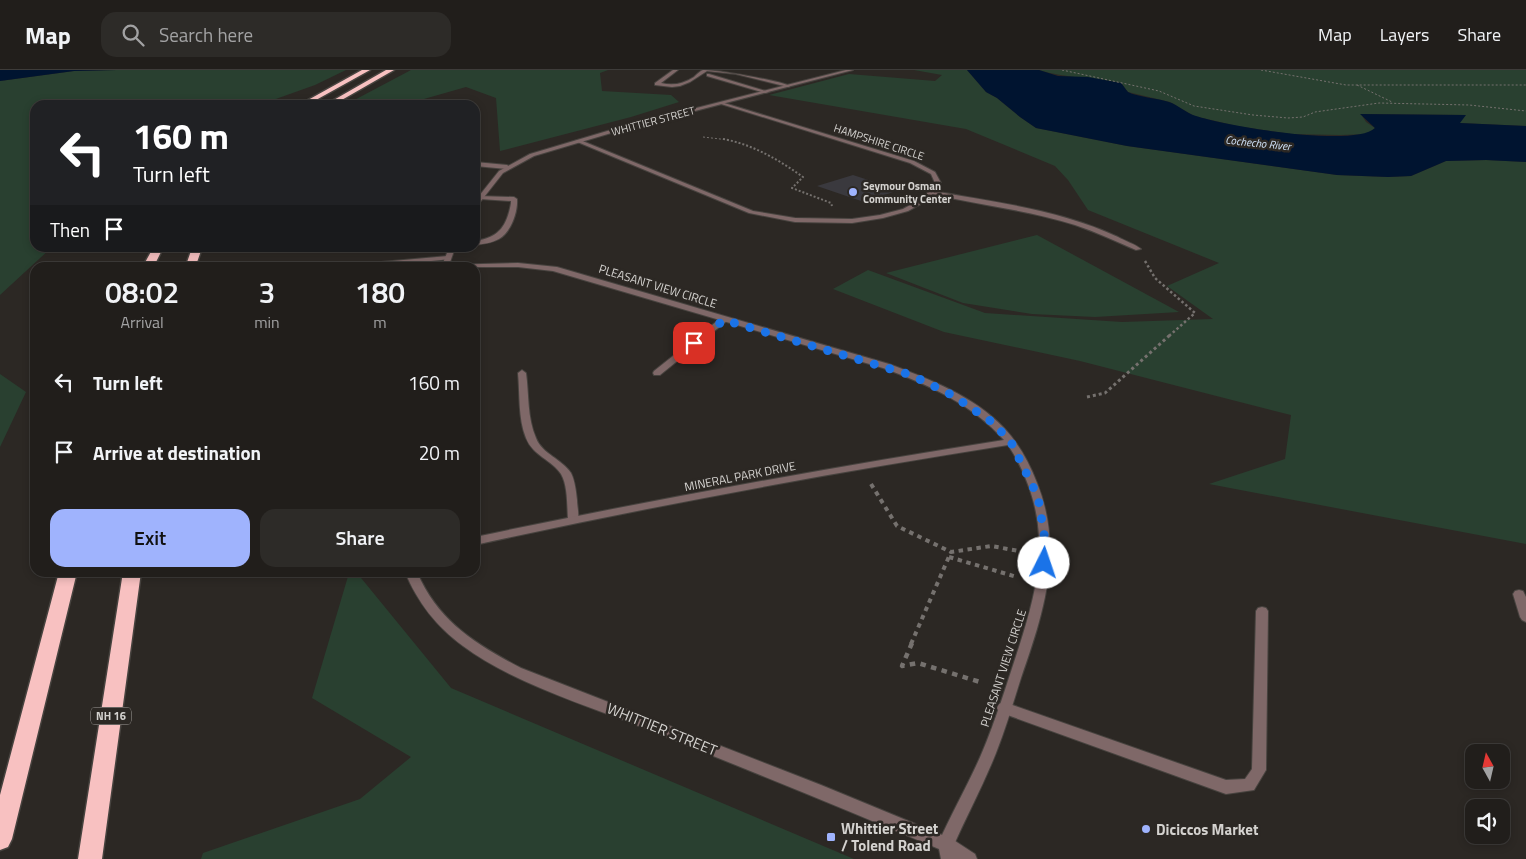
<!DOCTYPE html>
<html lang="en">
<head>
<meta charset="utf-8">
<style>
  :root { --surface:#211e1b; --page:#2d2b28; --text:#f1f3f6; --muted:#a2a2a3; --line:#3e3c3a; --accent:#9fb3fd }
  body { margin:0; font-family:"Titillium Web",sans-serif; background:var(--page); color:var(--text); height:100vh; display:flex; flex-direction:column; font-size:19px; white-space:nowrap }
  * { box-sizing:border-box; margin:0 }
  p { font-size:16px; color:var(--muted) }
  .icon { flex:none; width:28px; height:28px; fill:none; stroke:currentColor; stroke-width:2; stroke-linecap:round; stroke-linejoin:round }
  .map { position:relative; flex:1; overflow:hidden }
  .drawer { position:absolute; left:30px; top:192px; width:450px; height:315px; display:flex; flex-direction:column; background:var(--surface); border-radius:15px; box-shadow:0 2px 8px #0003,0 0 0 1px var(--line) }
  .drawer>* { flex:none }
  .top-card { position:absolute; left:30px; top:30px; width:450px; height:152px; border-radius:15px; box-shadow:0 2px 8px #0003,0 0 0 1px var(--line); background:#202124; color:#fff; overflow:hidden }
  .needle { width:32px; rotate:352deg }
  .tools { position:absolute; left:1465px; top:674px; display:grid; gap:10px }
  .tools a { display:grid; place-items:center; width:45px; height:45px; border-radius:10px; background:var(--surface); box-shadow:0 2px 8px #0003,0 0 0 1px var(--line); font-size:25px }
  .pin { position:absolute; display:grid; place-items:center; width:42px; height:42px; color:#fff; margin:-21px; border-radius:10px; box-shadow:0 2px 8px #0006 }
  .me { position:absolute; width:55px; margin:-28px; rotate:4deg; stroke-linejoin:round; filter:drop-shadow(0 0 4px #0008) }
  .turn { display:flex; align-items:center; gap:18px; height:105px; padding:0 20px; font-size:22px }
  .turn .icon { width:65px; height:65px; stroke-width:2.5 }
  .turn b { display:block; font-size:35px; line-height:42px }
  .then { display:flex; align-items:center; height:48px; padding:0 20px; background:#0003; gap:10px; font-size:19px }
  .eta { display:flex; justify-content:space-evenly; align-items:center; height:85px; text-align:center }
  .eta b { font-size:30px; font-weight:600; line-height:35px }
  .cta { display:flex; gap:10px; margin-top:auto; padding:10px 20px }
  .cta a { flex:1; height:58px; border-radius:15px; background:var(--accent); color:#111; font-size:20px; font-weight:600; line-height:58px; text-align:center }
  .cta a+a { background:var(--page); color:var(--text) }
  ul { padding:0; list-style:none }
  li { display:flex; align-items:center; gap:15px; height:70px; padding:0 20px }
  li div { flex:1 }
  li b { display:block; font-size:19px }
  li em { font-style:normal }
  header { display:flex; align-items:center; gap:30px; box-sizing:border-box; height:70px; padding:0 25px; background:var(--surface); border-bottom:1px solid var(--line) }
  header strong { font-size:24px }
  nav { display:flex; gap:28px; margin-inline-start:auto; font-size:18px }
  .search { width:350px; height:45px; background:var(--page); display:flex; align-items:center; gap:12px; box-sizing:border-box; padding:0 18px; border-radius:15px; color:var(--muted); font-size:19px }
  .map>svg:first-child { display:block }
  .green { fill:#294030 }
  .water { fill:#001430 }
  .building { fill:#3a393e }
  .lines { fill:none; stroke-linecap:round; stroke-linejoin:round }
  .service-casing { stroke:#47433f; stroke-width:2 }
  .minor-casing { stroke:#47433f; stroke-width:2 }
  .tertiary-casing { stroke:#47433f; stroke-width:2 }
  .motorway-casing { stroke:#47433f; stroke-width:3 }
  .path-far5 { stroke:#75716e; stroke-width:1; stroke-dasharray:2 2; stroke-linecap:butt }
  .path-far4 { stroke:#75716e; stroke-width:2; stroke-dasharray:2 2; stroke-linecap:butt }
  .path-far3 { stroke:#75716e; stroke-width:2.5; stroke-dasharray:2.5 2.5; stroke-linecap:butt }
  .path-far2 { stroke:#75716e; stroke-width:3; stroke-dasharray:3 3; stroke-linecap:butt }
  .path-far1 { stroke:#75716e; stroke-width:4; stroke-dasharray:4.5 4.5; stroke-linecap:butt }
  .path { stroke:#75716e; stroke-width:4.5; stroke-dasharray:5.5 5.5; stroke-linecap:butt }
  .service { fill:#7f6868; fill-rule:evenodd }
  .minor { fill:#7f6868; fill-rule:evenodd }
  .tertiary { fill:#7f6868; fill-rule:evenodd }
  .motorway { fill:#f8c1c1; fill-rule:evenodd }
  .route { stroke:#1a73e8; stroke-width:9; stroke-dasharray:0 16.2 }
  .poi-dot { fill:#9fb3fd; stroke:#2c2824; stroke-width:2 }
  .labels { text-anchor:middle; dominant-baseline:central; stroke-width:5; stroke-linejoin:round; paint-order:stroke }
  .far-street-label { font-size:11px; fill:#d4d2cf; stroke:#2c2824 }
  .far-water-label { font-size:11px; font-style:italic; fill:#d2e4fb; stroke:#2c2824 }
  .far-poi-label { font-size:11px; font-weight:bold; fill:#d4d2cf; stroke:#2c2824; text-anchor:start }
  .shield { fill:#2c2824; stroke:#a29f9c; stroke-width:1 }
  .shield-label { font-size:11px; font-weight:bold; fill:#d4d2cf }
  .street-label { font-size:12px; fill:#d4d2cf; stroke:#2c2824 }
  .near-street-label { font-size:15px; fill:#d4d2cf; stroke:#2c2824 }
  .near-poi-label { font-size:15px; font-weight:bold; fill:#d4d2cf; stroke:#2c2824; text-anchor:start }
</style>
</head>
<body>
<header>
<strong>Map</strong>
<div class="search"><svg class="icon" aria-label="search" viewBox="0 0 24 24"><circle cx="10" cy="10" r="6"/><path d="M15 15l6 6"/></svg>Search here</div>
<nav><a>Map</a><a>Layers</a><a>Share</a></nav>
</header>
<div class="map">
<svg width="1526" height="789" viewBox="0 0 1526 789">
  <rect width="100%" height="100%" fill="#2c2824"/>
  <path class="green" d="M116,0h230l-31,15 -56,20h-224v143h16l-51,47v-214l74,-10z
    M411,0h197l-8,3 2,18 69,4 8,7 -48,15 -131,34 -4,-53 -30,-11 -56,16 -65,2z
    M914,0h53l19,22 11,6 23,19 16,11 91,18 210,29 51,2 23,-1 35,-15 40,-1 40,2v382l-317,-60 76,-25 6,-44 -211,-54 -136,-29 -111,-43 35,-19 117,43 137,9 91,-3 -46,-33 52,-23 -131,-53 -20,-30 -13,-14 -89,-37 -197,-34 80,-21 86,7 7,-6z
    M1039,0h487v56l-67,-3 6,-8 -104,-1 5,8 9,6 -7,6 -28,1 -49,-1 -54,-8 -43,-10 -24,-14 -42,-10 -7,-9c-27,-5 -56,-5 -82,-13z
    M1037,165l142,77 -84,5 -63,-3 -69,-11 -77,-30z
    M0,304l26,18 -26,55z
    M349,503h8l94,115 403,171h-653l2,-6 157,-54 51,-42 -99,-59z"/>
  <path class="water" d="M0,0h116l-42,1 -74,10z
    M967,0h72l19,6 30,1 33,6c2,2 5,7 7,9 9,5 30,6 41,10 9,3 17,11 27,14 29,10 158,32 179,12l-15,-14 106,1 -6,8 66,3v36l-40,-2 -40,1 -35,15 -23,1 -51,-2 -210,-29 -91,-18 -16,-11 -23,-19 -11,-6z"/>
  <path class="building" d="M853,105l46,15 -35,12 -47,-16z"/>
  <g class="lines">
    <defs>
      <path id="service" d="M673,0h5l-17,13c12,3 22,1 33,-6 2,-2 6,-6 9,-7 14,0 74,10 87,16l-2,1 -52,-13 -29,-3 -17,11 -10,4 -8,1 -17,-2v-2z
        M707,4h2l60,18 -4,1 -58,-17z
        M446,32h4l-1,3h-4z
        M933,121c62,11 128,19 185,46 7,4 17,7 23,12l-5,1c-21,-9 -40,-18 -61,-25 -47,-15 -96,-20 -144,-31v-2z
        M478,126l36,1 3,2c1,13 -6,33 -18,40 -7,4 -16,5 -24,6v-4c24,-3 32,-15 36,-38v-2l-31,-2 -2,-1z
        M448,186l3,2 -1,1 -84,9 -22,-1 4,-2z
        M721,248h6l1,2 -68,55h-6l-1,-2 1,-2z
        M522,300l4,3c3,21 1,45 10,65 6,16 26,21 35,35 4,8 5,18 6,27 0,7 3,16 0,22h-8l-1,-2c-1,-14 0,-34 -7,-46 -9,-14 -28,-18 -35,-36 -8,-19 -6,-44 -8,-65z
        M1262,537l4,1 2,3 -2,159 -12,20 -28,4 -227,-82 -2,-4 2,-4 5,-2 222,78 19,-1 7,-10 4,-158 2,-3z"/>
      <path id="minor" d="M721,32l193,59 21,11 6,11 -13,17 -20,11 -25,7 -31,5 -57,-1 -46,-9 -174,-72 5,-1 173,71 42,7 57,1 28,-4 23,-6 20,-11 12,-15 -4,-9 -21,-11 -189,-59z
        M475,92l32,3 3,2 -3,2 -32,-3z
        M518,193l39,4 332,97c40,15 85,32 115,64 15,16 25,34 33,55 27,67 7,129 -16,195 -8,25 -15,50 -25,75 -13,33 -30,64 -44,96l-6,2 -6,-2 -2,-5c13,-30 30,-59 43,-89 15,-35 26,-72 38,-108 11,-35 22,-72 20,-109 -1,-32 -13,-66 -31,-93 -178,28 -356,61 -533,100v-8c175,-37 352,-69 529,-97 -32,-36 -77,-56 -121,-72l-330,-97 -35,-4h-78l4,-2z
        M1519,520l4,1 3,6v25l-4,-2 -2,-3 -7,-23 2,-3z"/>
      <path id="tertiary" d="M846,0h7l-235,61 -84,25 -31,17 -26,33 -2,1v-6l24,-30 31,-17 84,-25z
        M449,178h6l-7,20h-7z
        M405,502h12c21,49 58,72 104,96l300,117 131,54 23,15 2,5h-36l-2,-10c-99,-42 -198,-82 -298,-122 -58,-23 -128,-44 -178,-81 -27,-20 -45,-43 -58,-74z"/>
      <path id="motorway" d="M362,0h8l-63,35h-8z
        M386,0h8l-61,35h-8z
        M153,178h10l-10,20h-11z
        M192,178h10l-7,20h-10z
        M59,502h18l-65,267 -4,8 -8,3v-55z
        M123,502h18l-39,287h-24z"/>
    </defs>
    <use href="#service" class="service-casing"/>
    <use href="#minor" class="minor-casing"/>
    <use href="#tertiary" class="tertiary-casing"/>
    <use href="#motorway" class="motorway-casing"/>
    <path class="path-far5" d="M1062,0l97,21 35,15 59,9 35,3 15,-1 12,-5 64,-9 90,2 57,6
      M1261,0l85,15h180
      M1357,15l35,17
      M703,67l26,3"/>
    <path class="path-far4" d="M723,69c29,5 56,21 80,38l-11,11 39,15 1,3"/>
    <path class="path-far3" d="M1145,191l10,17 40,35 -26,23"/>
    <path class="path-far2" d="M1087,327l18,-4 65,-58"/>
    <path class="path-far1" d="M871,414l26,42 54,26 40,-6 34,6
      M949,487l68,20
      M911,574l40,-92"/>
    <path class="path" d="M912,573l-10,23 16,-3 62,19"/>
    <use href="#service" class="service"/>
    <use href="#minor" class="minor"/>
    <use href="#tertiary" class="tertiary"/>
    <use href="#motorway" class="motorway"/>
  </g>
  <g class="lines">
    <path class="route" d="M694,273l30,-23 187,55 41,20 40,27 19,20 27,55 7,43 -1,23"/>
  </g>
  <g class="poi-dot">
    <circle cx="853" cy="122" r="5"/>
    <circle cx="1146" cy="759" r="5"/>
    <rect x="826" y="762" width="10" height="10" rx="2.5"/>
  </g>
  <g class="labels">
    <g class="far-street-label">
      <text transform="translate(653 51) rotate(-15)">WHITTIER STREET</text>
      <text transform="translate(879 72) rotate(18)">HAMPSHIRE CIRCLE</text>
    </g>
    <g class="far-water-label">
      <text transform="translate(1258 73) rotate(6)">Cochecho River</text>
    </g>
    <g class="far-poi-label">
      <text x="863" y="116">Seymour Osman<tspan x="863" dy="13">Community Center</tspan></text>
    </g>
    <rect class="shield" x="91" y="637.5" width="40" height="17" rx="4"/>
    <g class="shield-label">
      <text x="111" y="646">NH 16</text>
    </g>
    <g class="street-label">
      <text transform="translate(658 216) rotate(17)">PLEASANT VIEW CIRCLE</text>
      <text transform="translate(740 406) rotate(-11)">MINERAL PARK DRIVE</text>
      <text transform="translate(1003 598) rotate(-72)">PLEASANT VIEW CIRCLE</text>
    </g>
    <g class="near-street-label">
      <text transform="translate(662 659) rotate(22)">WHITTIER STREET</text>
    </g>
    <g class="near-poi-label">
      <text x="841" y="758">Whittier Street<tspan x="841" dy="17">/ Tolend Road</tspan></text>
      <text x="1156" y="759">Diciccos Market</text>
    </g>
  </g>
</svg>
<div class="tools">
<a><svg class="needle" viewBox="-14 -14 28 28"><path d="M0-13l5 13h-10z" fill="#e53935"/><path d="M0 13l5-13h-10z" fill="#a2a2a3"/></svg></a>
<a><svg class="icon" aria-label="sound" viewBox="0 0 24 24"><path d="M4 9h4l5-4v14l-5-4H4zM17 9q2 3 0 6"/></svg></a>
</div>
<div class="pin" style="left:694px;top:273px;background:#d93025"><svg class="icon" aria-label="arrive" viewBox="0 0 24 24"><path d="M6 21V4h12l-3 4 3 4H6"/></svg></div>
<svg class="me" style="left:1044px;top:493px" viewBox="-20 -20 40 40"><circle r="19" fill="#fff"/><path d="M0-13L10 11 0 6-10 11z" fill="#1a73e8"/></svg>
<div class="top-card">
<div class="turn"><svg class="icon" aria-label="left" viewBox="0 0 24 24"><path d="M17 20v-9H6M10 6l-5 5 5 5"/></svg><div><b>160 m</b>Turn left</div></div>
<div class="then">Then<svg class="icon" aria-label="arrive" viewBox="0 0 24 24"><path d="M6 21V4h12l-3 4 3 4H6"/></svg></div>
</div>
<section class="drawer">
<div class="eta">
<div><b>08:02</b><p>Arrival</p></div>
<div><b>3</b><p>min</p></div>
<div><b>180</b><p>m</p></div>
</div>
<ul>
<li><svg class="icon" aria-label="left" viewBox="0 0 24 24"><path d="M17 20v-9H6M10 6l-5 5 5 5"/></svg><div><b>Turn left</b></div><em>160 m</em></li>
<li><svg class="icon" aria-label="arrive" viewBox="0 0 24 24"><path d="M6 21V4h12l-3 4 3 4H6"/></svg><div><b>Arrive at destination</b></div><em>20 m</em></li>
</ul>
<div class="cta"><a>Exit</a><a>Share</a></div>
</section>
</div>
</body>
</html>
